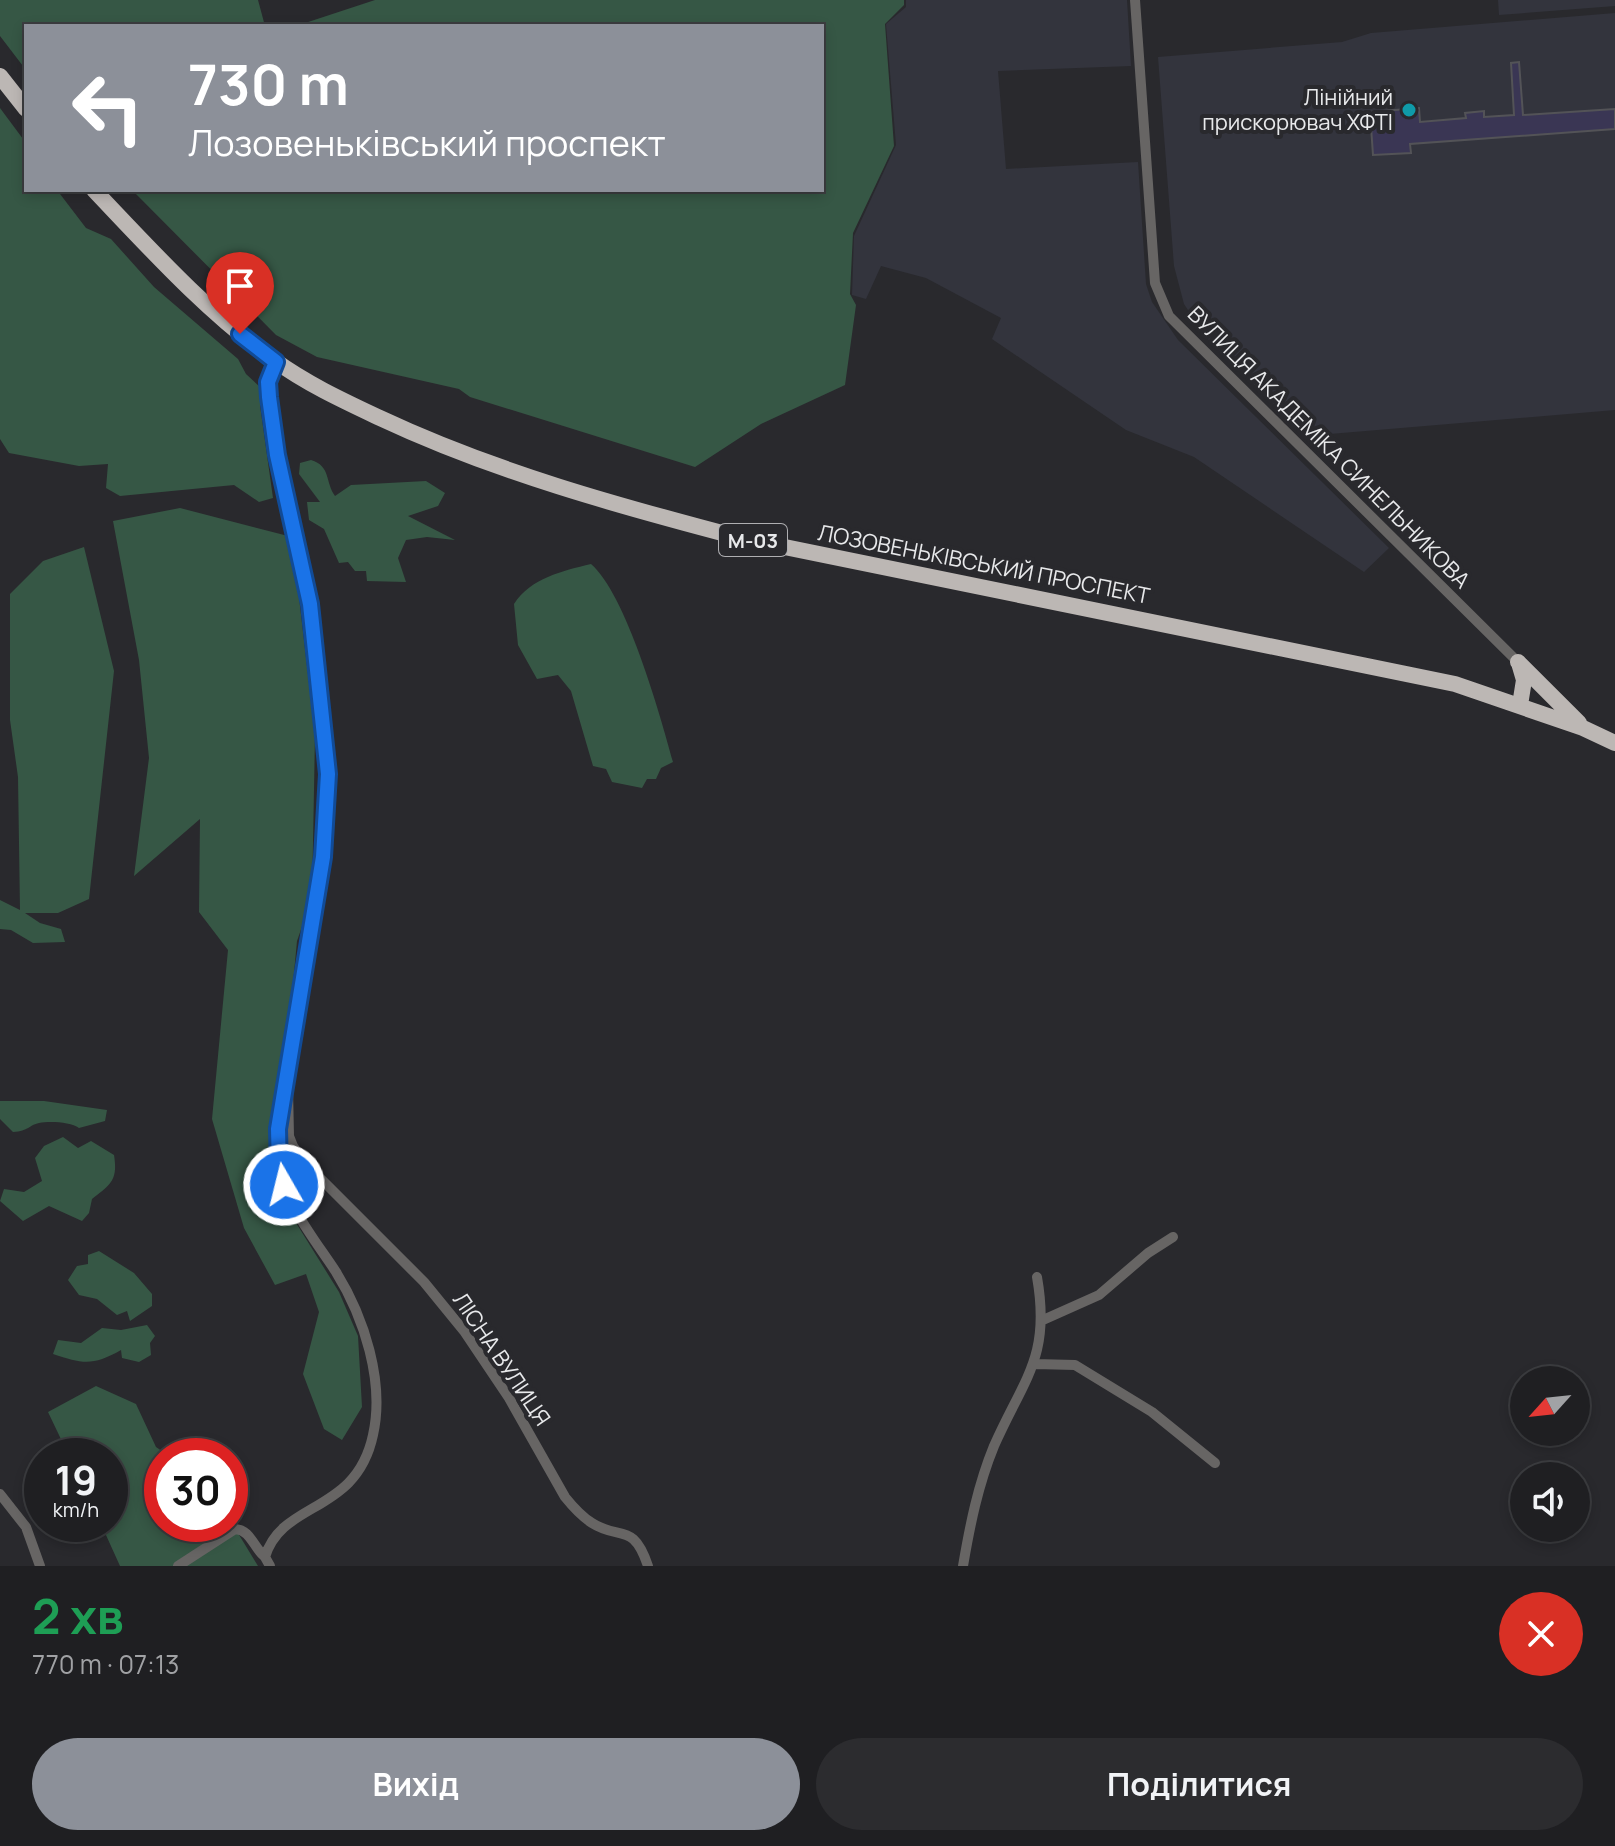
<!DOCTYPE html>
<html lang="uk">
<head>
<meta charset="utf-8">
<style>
  :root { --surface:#1f1f22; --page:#2c2c2f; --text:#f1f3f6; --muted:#a1a2a5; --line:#3c3d40; --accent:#8c9099 }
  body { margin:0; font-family:Manrope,sans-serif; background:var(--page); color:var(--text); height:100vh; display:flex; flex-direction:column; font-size:30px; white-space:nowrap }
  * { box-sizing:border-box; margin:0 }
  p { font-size:26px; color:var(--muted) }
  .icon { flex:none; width:44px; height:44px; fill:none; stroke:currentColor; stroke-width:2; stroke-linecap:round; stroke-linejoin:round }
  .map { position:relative; height:1566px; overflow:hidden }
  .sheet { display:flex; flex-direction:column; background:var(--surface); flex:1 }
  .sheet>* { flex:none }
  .top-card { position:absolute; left:24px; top:24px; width:800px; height:168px; border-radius:0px; box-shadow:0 4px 12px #0003,0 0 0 2px var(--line); background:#8c9099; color:#fff; overflow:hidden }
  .needle { width:52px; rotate:243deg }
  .tools { position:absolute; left:1510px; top:1366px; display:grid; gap:16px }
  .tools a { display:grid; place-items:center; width:80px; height:80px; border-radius:50%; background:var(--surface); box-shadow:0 4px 12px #0003,0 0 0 2px var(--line); font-size:40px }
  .speed { position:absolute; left:24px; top:1438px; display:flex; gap:16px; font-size:40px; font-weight:700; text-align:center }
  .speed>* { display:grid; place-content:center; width:104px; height:104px; border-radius:50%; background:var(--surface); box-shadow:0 4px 12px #0003,0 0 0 2px var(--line); line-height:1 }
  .speed small { font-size:20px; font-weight:400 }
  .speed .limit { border:12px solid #d22; background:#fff; color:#111 }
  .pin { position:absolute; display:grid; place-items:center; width:68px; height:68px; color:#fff; margin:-82px -34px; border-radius:50% 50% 50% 0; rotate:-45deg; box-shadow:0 0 8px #0007 }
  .pin .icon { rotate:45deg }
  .me { position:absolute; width:88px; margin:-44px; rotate:352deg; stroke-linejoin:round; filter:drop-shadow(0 0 6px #0008) }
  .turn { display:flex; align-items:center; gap:28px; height:168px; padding:0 32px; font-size:36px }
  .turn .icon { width:104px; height:104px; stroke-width:2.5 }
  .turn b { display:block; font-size:56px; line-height:68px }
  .round { display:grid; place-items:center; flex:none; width:84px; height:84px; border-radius:42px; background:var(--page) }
  .head { display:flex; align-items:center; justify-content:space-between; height:136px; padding:0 32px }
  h1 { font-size:48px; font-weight:700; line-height:60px; color:#1e9e55 }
  .cta { display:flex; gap:16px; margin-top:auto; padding:16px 32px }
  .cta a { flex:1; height:92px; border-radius:48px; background:var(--accent); color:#fff; font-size:32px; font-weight:700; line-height:92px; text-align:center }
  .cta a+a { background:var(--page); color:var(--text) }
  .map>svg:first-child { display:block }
  .built { fill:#33343d }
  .green { fill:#365745 }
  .building { fill:#3a3654; stroke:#535357; stroke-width:2 }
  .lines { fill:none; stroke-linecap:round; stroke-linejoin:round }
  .minor { stroke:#676564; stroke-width:10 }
  .highway { stroke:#bcb7b4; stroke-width:16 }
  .route-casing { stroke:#114b97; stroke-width:20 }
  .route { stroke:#1a73e8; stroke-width:14 }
  .culture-dot { fill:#0f9aa8; stroke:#29292d; stroke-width:3 }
  .labels { text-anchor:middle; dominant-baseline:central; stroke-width:8; stroke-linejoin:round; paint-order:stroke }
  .shield { fill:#29292d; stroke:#afafb2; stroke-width:2 }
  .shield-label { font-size:20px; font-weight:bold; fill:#e8e9eb }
  .poi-label { font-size:22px; fill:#e8e9eb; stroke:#29292d; text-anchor:end }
  .street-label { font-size:22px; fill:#e8e9eb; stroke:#29292d }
</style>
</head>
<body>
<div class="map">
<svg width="1615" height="1566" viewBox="0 0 1615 1566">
  <rect width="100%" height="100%" fill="#29292d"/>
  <path class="built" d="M906,0h221l4,66 -133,5 8,98 132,-7 8,122 6,18 26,38 211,208 -25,24 -170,-115 -68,-27 -134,-91 9,-21 -75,-40 -45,-12 -15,33 -14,-4 2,-59 42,-91 -10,-121 20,-17z
    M1498,0h117v6l-116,9z
    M1615,13v397l-309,26 -100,-99 -22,-33 -10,-38 -16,-209 184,-15 29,-9z"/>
  <path class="green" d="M0,0h258l7,26h-239v44l-26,-34z
    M375,0h529v5l-19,19 9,122 -41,87 -3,61 6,11 -11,80 -84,39 -66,43 -225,-70 -11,-8 -142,-32 -41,-22 -144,-145h690v-164h-526z
    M0,108l26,35v47h31l29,38 25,11 43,48 84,72 8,15 14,13v18l13,93 -14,4 -25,-17 -114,11 -14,-8 2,-24 -29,2 -70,-13 -9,-14z
    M311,460c20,6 14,22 24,36l16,-11 75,-4 19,12 -7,13 -30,10 47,24 -28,-3 -21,3 -8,18 8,24 -39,-1 -1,-10h-11l-7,-9 -9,1 -15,-34 -15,-9 -2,-18h13l-21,-28 1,-11z
    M180,508l112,29 23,198 -3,163 -15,43 -7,74 -17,94 -5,52 25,57 46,74 19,44 4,71 -20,33 -18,-11 -21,-55 16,-62 -13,-38 -31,11 -31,-57 -32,-109 16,-169 -29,-38 1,-93 -66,57 15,-118 -10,-98 -26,-139z
    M84,547l30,124 -25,228 -31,14h-33l15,10 21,6 4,13 -32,1 -22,-13 -11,-1v-29l20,10 -2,-133 -8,-57v-126l33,-33z
    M591,564c35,30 69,150 82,198l-12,6 -5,11h-9l-5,9 -30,-6 -6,-13 -13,-3 -22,-75 -13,-16 -21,4 -19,-34 -4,-41c17,-26 48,-33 77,-40z
    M0,1101h44l63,9 -2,11 -26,7c-8,-6 -29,-7 -40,-5 -10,2 -10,8 -26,9l-13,-13z
    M63,1137l15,11 13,-7 23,14c4,25 -3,29 -22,44l-3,14 -7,8 -33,-15 -26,15 -23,-20 4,-12 20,3 18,-11 -7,-23 9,-12z
    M99,1251l35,22 18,21v12l-22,15 -3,-10 -10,4 -20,-16 -18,-4 -11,-15 9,-14 11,-2v-9z
    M147,1325l8,11 -5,7 1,12 -12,7 -17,-4 -1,-8c-28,16 -38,14 -68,4l5,-14 23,3 21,-15 19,2z
    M96,1386l40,18 20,43 13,9h-7v68h68v-4l28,46h-138l-19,-42h9v-68h-41l-21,-44z"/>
  <path class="building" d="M1519,62l4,53 92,-6v20l-205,15 1,9 -38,2 -3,-43 49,-4 1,14 46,-4 -1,-5 19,-2v6l30,-2 -3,-52z"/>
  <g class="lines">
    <path class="minor" d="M1135,0l20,283 14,33 349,346
      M288,1088l1,48 4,10 11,16 120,120 40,49 45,67 56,99c8,10 16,19 27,26 28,18 41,-2 56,43
      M1043,1320l56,-25 49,-42 25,-16
      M1035,1364l40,1 77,47 63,51
      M0,1494l26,33 14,39
      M178,1566l57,-37c16,1 18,18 30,28
      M270,1566l-5,-9c17,-57 91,-42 108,-122 12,-53 -9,-118 -37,-163 -21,-32 -47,-63 -56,-101 -3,-12 -1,-29 -2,-42l45,-272 5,-83 -18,-170 -33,-149 -8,-58 -1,-15 8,-20
      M963,1566c7,-41 15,-81 31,-120 30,-68 57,-89 43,-169"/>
    <path class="highway" d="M0,76l26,33
      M94,190c57,60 113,122 180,170 33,24 70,41 106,58 115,54 239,88 361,120l714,146 128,44 32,15
      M1518,662l61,61
      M1519,663l5,17 -4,25"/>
  </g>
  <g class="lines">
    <defs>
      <path id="route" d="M240,334l36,28 -8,20 1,15 8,58 33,149 18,170 -5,83 -45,272 1,39 5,17"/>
    </defs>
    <use href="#route" class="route-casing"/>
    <use href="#route" class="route"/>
  </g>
  <circle class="culture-dot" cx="1409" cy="110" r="8"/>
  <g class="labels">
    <rect class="shield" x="719" y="524" width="68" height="32" rx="6"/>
    <g class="shield-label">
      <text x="753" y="540">М-03</text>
    </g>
    <g class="poi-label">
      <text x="1393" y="97">Лінійний<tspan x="1393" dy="25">прискорювач ХФТІ</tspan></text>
    </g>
    <g class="street-label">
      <text transform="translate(1329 447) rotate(45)">ВУЛИЦЯ АКАДЕМІКА СИНЕЛЬНИКОВА</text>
      <text transform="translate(984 564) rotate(11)">ЛОЗОВЕНЬКІВСЬКИЙ ПРОСПЕКТ</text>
      <text transform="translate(502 1359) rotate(56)">ЛІСНА ВУЛИЦЯ</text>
    </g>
  </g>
</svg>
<div class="tools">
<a><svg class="needle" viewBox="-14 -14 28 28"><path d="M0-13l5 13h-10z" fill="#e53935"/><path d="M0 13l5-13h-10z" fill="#a1a2a5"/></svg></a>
<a><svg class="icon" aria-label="sound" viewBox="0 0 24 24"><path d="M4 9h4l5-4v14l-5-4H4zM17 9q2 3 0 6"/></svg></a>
</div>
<div class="speed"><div>19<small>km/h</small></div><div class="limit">30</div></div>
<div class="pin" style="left:240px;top:334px;background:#d93025"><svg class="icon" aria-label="arrive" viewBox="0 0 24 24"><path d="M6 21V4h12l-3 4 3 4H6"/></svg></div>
<svg class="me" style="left:284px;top:1185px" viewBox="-20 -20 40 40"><circle r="17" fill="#1a73e8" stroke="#fff" stroke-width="3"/><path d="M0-11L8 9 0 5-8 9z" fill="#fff"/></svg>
<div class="top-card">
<div class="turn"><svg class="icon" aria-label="left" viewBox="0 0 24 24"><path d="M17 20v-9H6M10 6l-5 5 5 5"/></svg><div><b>730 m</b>Лозовеньківський проспект</div></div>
</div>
</div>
<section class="sheet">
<div class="head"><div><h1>2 хв</h1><p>770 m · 07:13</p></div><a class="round" style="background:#d93025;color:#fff"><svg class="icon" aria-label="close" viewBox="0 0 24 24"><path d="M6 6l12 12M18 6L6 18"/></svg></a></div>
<div class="cta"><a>Вихід</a><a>Поділитися</a></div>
</section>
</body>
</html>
